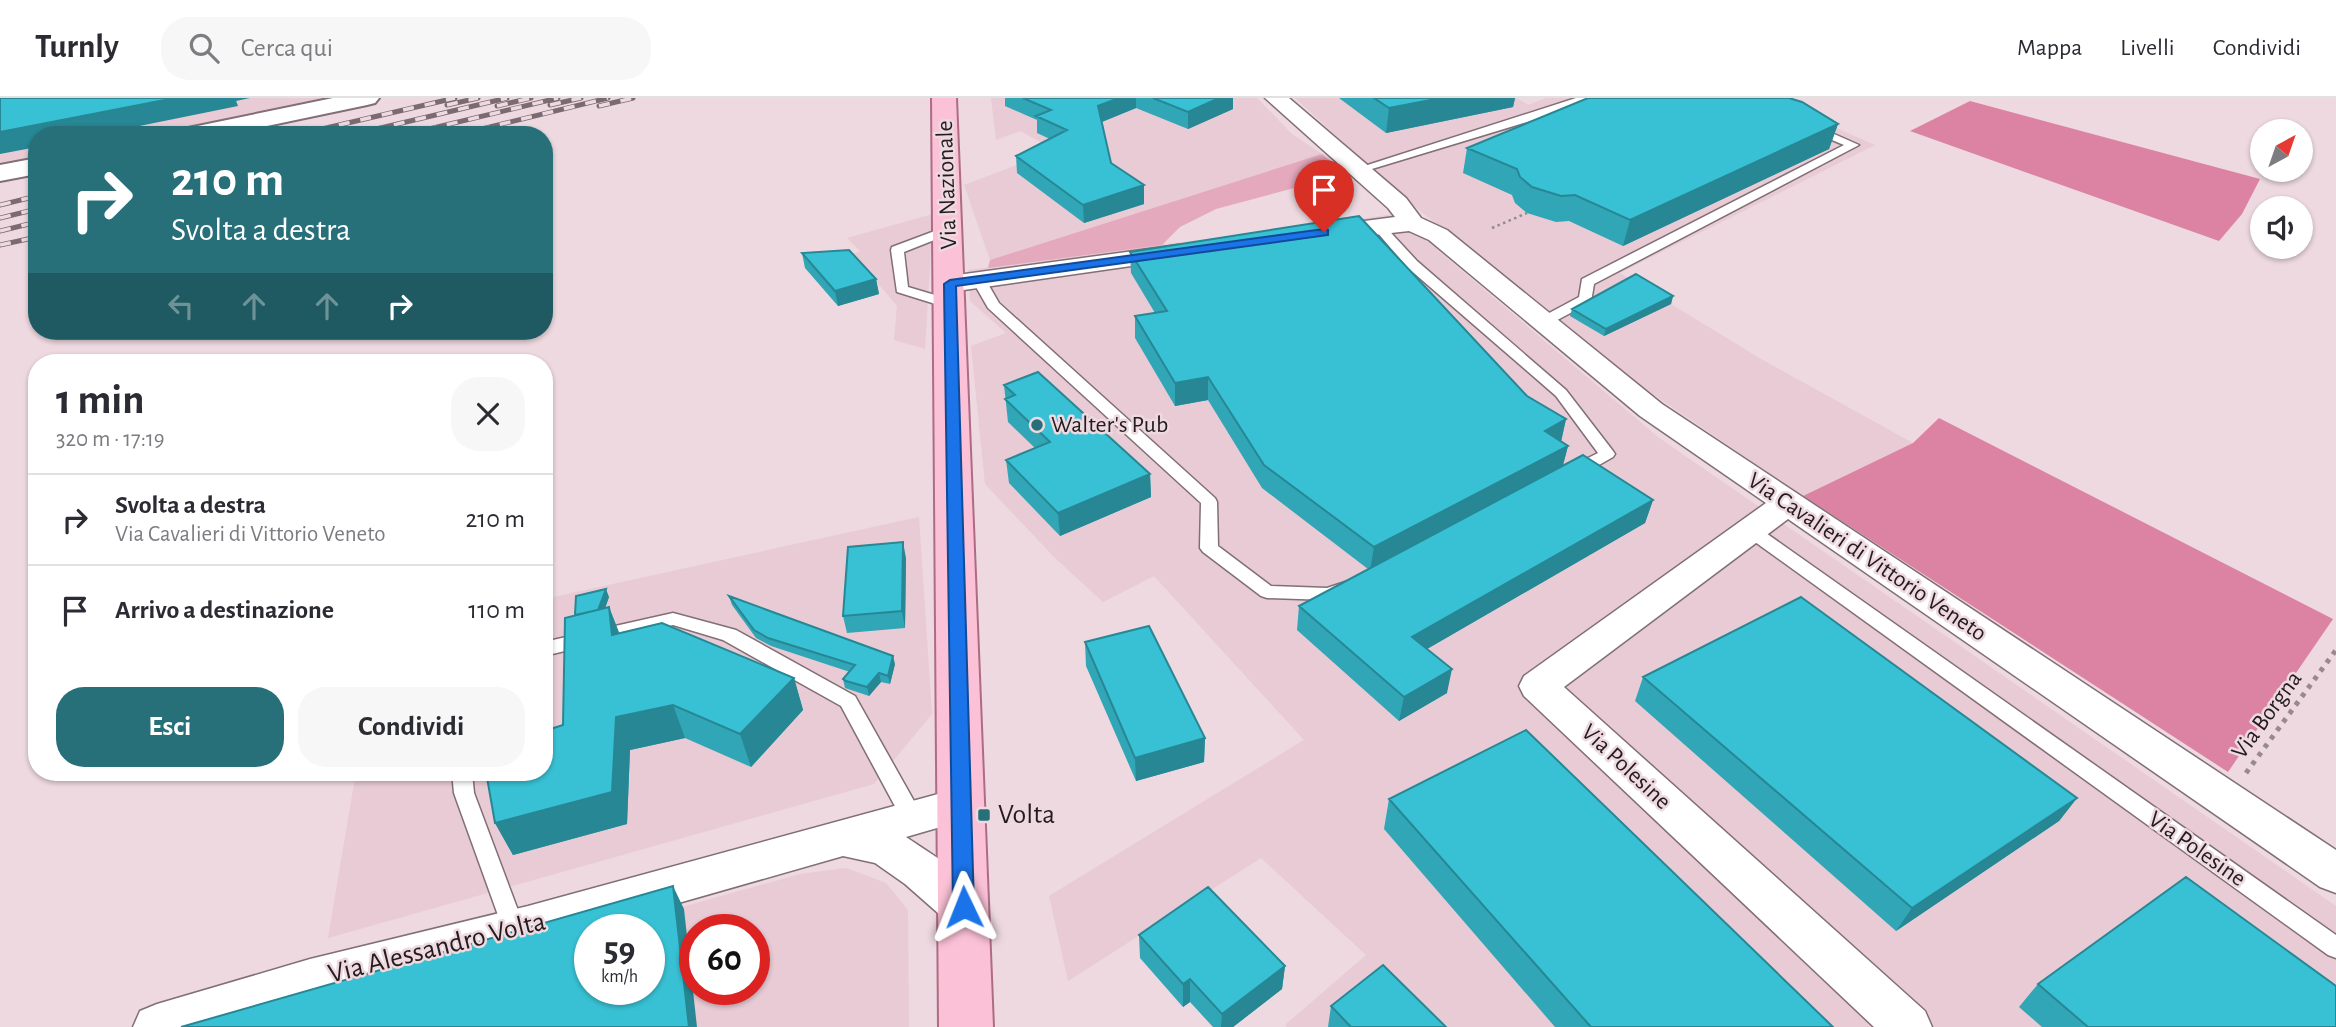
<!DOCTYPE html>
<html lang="it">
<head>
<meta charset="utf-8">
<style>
  :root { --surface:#fff; --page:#f7f7f7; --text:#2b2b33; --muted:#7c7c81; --line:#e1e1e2; --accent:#27707a }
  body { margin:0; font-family:"Alegreya Sans",sans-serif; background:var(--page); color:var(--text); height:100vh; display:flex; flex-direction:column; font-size:26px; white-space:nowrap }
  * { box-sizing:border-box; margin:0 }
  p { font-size:23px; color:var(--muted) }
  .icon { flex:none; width:38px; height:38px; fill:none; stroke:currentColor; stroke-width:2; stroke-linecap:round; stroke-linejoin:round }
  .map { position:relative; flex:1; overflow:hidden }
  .panel { position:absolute; left:28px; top:256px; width:525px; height:427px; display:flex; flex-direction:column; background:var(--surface); border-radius:28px; box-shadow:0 2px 5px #0004 }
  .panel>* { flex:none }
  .banner { position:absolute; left:28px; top:28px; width:525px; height:214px; border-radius:28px; box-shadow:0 2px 5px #0004; background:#27707a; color:#fff; overflow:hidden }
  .needle { width:46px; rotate:40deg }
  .fabs { position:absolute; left:2250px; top:21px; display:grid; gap:14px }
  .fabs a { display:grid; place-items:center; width:63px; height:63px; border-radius:50%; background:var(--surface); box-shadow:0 2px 5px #0004; font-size:35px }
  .speed { position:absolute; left:574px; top:816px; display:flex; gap:14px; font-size:35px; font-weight:700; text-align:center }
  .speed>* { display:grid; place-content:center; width:91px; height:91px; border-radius:50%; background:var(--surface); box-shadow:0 2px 5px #0004; line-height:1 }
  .speed small { font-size:18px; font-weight:400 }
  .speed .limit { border:10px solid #d22; background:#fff; color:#111 }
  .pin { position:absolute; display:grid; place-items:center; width:60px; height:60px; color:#fff; margin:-72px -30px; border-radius:50% 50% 50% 0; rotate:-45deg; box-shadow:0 0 7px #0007 }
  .pin .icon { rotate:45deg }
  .me { position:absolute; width:77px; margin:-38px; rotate:358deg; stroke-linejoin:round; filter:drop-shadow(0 0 5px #0008) }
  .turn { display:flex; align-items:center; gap:24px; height:147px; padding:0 28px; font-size:32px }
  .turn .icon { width:91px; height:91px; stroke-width:2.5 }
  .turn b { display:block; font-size:49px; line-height:60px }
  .lanes { display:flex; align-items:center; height:66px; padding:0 28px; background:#0003; justify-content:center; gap:35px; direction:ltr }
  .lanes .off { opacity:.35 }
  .round { display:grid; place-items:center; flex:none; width:74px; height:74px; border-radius:28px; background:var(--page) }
  .summary { display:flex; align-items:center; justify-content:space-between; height:119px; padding:0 28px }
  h1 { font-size:42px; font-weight:600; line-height:52px }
  .cta { display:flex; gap:14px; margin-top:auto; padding:14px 28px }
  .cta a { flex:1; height:80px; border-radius:28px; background:var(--accent); color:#fff; font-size:28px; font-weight:600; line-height:80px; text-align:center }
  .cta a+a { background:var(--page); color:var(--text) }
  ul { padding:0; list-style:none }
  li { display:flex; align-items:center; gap:21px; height:91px; padding:0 28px; border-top:2px solid var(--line) }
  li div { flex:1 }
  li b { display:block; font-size:26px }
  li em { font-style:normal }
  header { display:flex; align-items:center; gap:42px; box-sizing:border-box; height:98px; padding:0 35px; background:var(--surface); border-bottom:2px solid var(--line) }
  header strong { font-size:33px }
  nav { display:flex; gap:38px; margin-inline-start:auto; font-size:24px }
  .search { width:490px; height:63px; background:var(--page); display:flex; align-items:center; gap:18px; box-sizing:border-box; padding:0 24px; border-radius:28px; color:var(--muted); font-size:26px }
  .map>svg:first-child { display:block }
  .built { fill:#e8cbd4; fill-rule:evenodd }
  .green { fill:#e5a9bd }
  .forest { fill:#dc83a3 }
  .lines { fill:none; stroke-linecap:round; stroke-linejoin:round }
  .lane-casing { stroke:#816f75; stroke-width:3 }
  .street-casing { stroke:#816f75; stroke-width:3 }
  .secondary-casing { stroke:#816f75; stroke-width:4 }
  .primary-casing { stroke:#ae6c84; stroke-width:4 }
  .path-far1 { stroke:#97898d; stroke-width:2.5; stroke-dasharray:2.5 3.5; stroke-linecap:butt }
  .path { stroke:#97898d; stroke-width:5; stroke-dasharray:4.5 6; stroke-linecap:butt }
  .lane { fill:#fff; fill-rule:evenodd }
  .street { fill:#fff; fill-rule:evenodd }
  .secondary { fill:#fff; fill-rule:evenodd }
  .primary { fill:#fbc1d6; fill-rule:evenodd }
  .rail-casing { stroke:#796b70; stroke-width:5 }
  .rail { stroke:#edd9df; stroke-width:3.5; stroke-dasharray:11; stroke-linecap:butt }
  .wall { fill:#30a6b6 }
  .shaded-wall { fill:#278794 }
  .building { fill:#38c1d4; stroke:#278794; stroke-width:2; fill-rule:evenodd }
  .route { fill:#1a73e8; stroke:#114b97; stroke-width:2 }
  .poi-dot { fill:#27707a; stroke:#edd9df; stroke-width:2.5 }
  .labels { text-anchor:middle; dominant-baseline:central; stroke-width:5; stroke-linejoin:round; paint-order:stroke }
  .street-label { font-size:24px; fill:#231b1e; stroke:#edd9df }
  .poi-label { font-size:24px; fill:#231b1e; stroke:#edd9df; text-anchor:start }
  .near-poi-label { font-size:28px; fill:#231b1e; stroke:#edd9df; text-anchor:start }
  .near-street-label { font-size:28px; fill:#231b1e; stroke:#edd9df }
</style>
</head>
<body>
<header>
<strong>Turnly</strong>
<div class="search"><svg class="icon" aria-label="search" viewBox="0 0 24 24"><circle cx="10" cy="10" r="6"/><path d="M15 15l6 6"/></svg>Cerca qui</div>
<nav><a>Mappa</a><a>Livelli</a><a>Condividi</a></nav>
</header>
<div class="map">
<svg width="2336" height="929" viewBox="0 0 2336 929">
  <rect width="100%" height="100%" fill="#edd9df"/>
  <path class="built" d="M0,0h353l-170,37h-146v31l-37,8z
    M991,0h266l35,36 30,20 -332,106 -26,-75 92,-35 -36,-19 -24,9z
    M1295,0h222l11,7 18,-7h222l107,47 -255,128 141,86 152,84 -110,53 -168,-114 -225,-179z
    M933,116l-8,135 -31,-9 3,-34 -44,-52 7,-3 -13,-13z
    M1395,116l263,223 678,469v121h-1049l-2,-2 81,-70 -105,-97 -193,123 -19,-85 255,-156 -150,-164 -51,26 -49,-45 -69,-73 -14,-138 35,-13 -36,-32 -2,-31z
    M919,419l13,197 -58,70 -546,154 28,-166h188v-173z
    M846,770l40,15 22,27 1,117h-645l326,-38h59v-60l33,-22 118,-33zM695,831h59v60h-59z"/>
  <path class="green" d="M1322,56l24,20 -130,35 -36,18 -18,18 -174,23 2,-8z"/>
  <path class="forest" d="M1970,3l290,78 -18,35 -23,27 -309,-110z
    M1939,320l394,201 -105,153 -425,-276 110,-53z"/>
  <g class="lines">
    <defs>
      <path id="lane" d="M1576,0h15l-44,18 -185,56 -10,-2z
        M1808,28h8l43,19 -265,139 -3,18 -43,23h-10v-6l41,-22 3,-18 262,-134 -36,-15z
        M1377,123l4,1 36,39 149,129 47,61 2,3 -2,3 -35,20h-12l-2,-4 2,-4 32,-16 -42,-57 -149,-129 -36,-42z
        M948,128l6,4 -2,3 -48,19 4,35 47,14v6h-10l-48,-15 -6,-42 1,-3z
        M979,178l5,1 15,26 216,195 2,4 1,44 53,40 56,2 18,-6 6,2 3,4 -3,4 -23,8 -61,-2 -6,-2 -58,-44 -3,-4 1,-45 -213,-195 -16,-28z
        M1750,426l6,2 580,409v23l-8,-3 -584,-421 -3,-4 3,-4z
        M673,515l63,17 119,66 68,121 -3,6 -8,3 -8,-3 -63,-117 -118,-66 -50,-15 -129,31v-14z
        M452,674h20l2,21 51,136 -3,7 -8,3 -8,-3 -3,-7 -49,-136z"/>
      <path id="street" d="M1265,0h24l117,100 15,20 26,12 215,174 674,446v43l-16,-6 -532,-368 -224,168 361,324 7,16h-58l-350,-331 -5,-10 5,-10 242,-173 -126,-87 -211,-176 -20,-9 -89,10 -9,-3 -4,-5 4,-5 84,-11 -7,-9z
        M1178,147l9,3 4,5 -4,5 -237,34 -9,-2 -4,-6 4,-6 9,-2z
        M960,690l15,5 6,12 -6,12 -69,20c28,19 65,40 80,70l-7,14 -16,6 -16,-6 -42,-37 -30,-21 -32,-7 -315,90 -218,57 -79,24h-98l7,-16 17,-7 153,-45 218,-53z"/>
      <path id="secondary" d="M333,0h46l-4,5 -8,2 -143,30h-48l3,-5 9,-2z
        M37,60v16l-37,7v-16z"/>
      <path id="primary" d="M932,0h24l37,929h-54z"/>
    </defs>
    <use href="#lane" class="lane-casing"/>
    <use href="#street" class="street-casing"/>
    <use href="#secondary" class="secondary-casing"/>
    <use href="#primary" class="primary-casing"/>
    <path class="path-far1" d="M1492,130l35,-15"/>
    <path class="path" d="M2246,675l90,-123"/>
    <use href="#lane" class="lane"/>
    <use href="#street" class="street"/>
    <use href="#secondary" class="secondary"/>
    <use href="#primary" class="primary"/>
    <defs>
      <path id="rail" d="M447,7l31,-7
        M550,7l31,-7
        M497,8l34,-8
        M599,8l34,-8
        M296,37l159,-37
        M351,37l156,-37
        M404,37l154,-37
        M457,37l151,-37
        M0,107l37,-9
        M0,120l37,-9
        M0,133l37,-9
        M0,147l37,-8"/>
    </defs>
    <use href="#rail" class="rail-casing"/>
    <use href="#rail" class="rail"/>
  </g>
  <path class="wall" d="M1005,0h228v11l-45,20 -52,-21 -34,14 9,41 33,22v19l-60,19 -67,-50 -1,-17 34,-17 -13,-6v-13l-32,-14z
    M1339,0h176l-2,9 -127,26z
    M1838,26l-9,25 -206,97 -54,-25 -13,1 -29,-9 -12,-10 -3,-8 -49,-22 4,-25z
    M1130,154l397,144 39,23 -5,22 7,5 -5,19 90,35 -8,23 -218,126 20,44 -48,28 -102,-91 2,-24 69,-37 -106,-81 -54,-88 -33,6 -40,-68v-22l20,-3 -24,-40z
    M802,155l74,26 3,15 -41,12 -33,-38z
    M1673,198l-2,8 -67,32 -34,-20 2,-7z
    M1004,287l146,89 1,23 -91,39 -51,-53 -3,-23 29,-12 -27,-26z
    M906,460l-1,70 -58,5 -4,-17z
    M729,498l166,68 -5,20 -9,-2 -12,14 -24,-8 -2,-9 7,-7 -79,-26 -15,-8 -24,-33z
    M609,499l-4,11 4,-1 10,26 175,45 9,32 -52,57 -66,-29 -55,12 -3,74 -114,31 -18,-32 68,-98 12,-110z
    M1085,544l120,96 -1,24 -68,19 -50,-115z
    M1643,579l434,121 -18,23 -163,110 -261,-230z
    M1389,701l444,228h-278l-171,-198z
    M1139,837l146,31 -3,23 -49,38h-20l-23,-25 -7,5 -43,-49z
    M2038,886l298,43h-294l-23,-20z
    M1331,908l115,21h-118z"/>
  <path class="shaded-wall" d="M175,0h60l3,8 -143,29h-58v12l-37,7v-22z
    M235,0h15l-14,3z
    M1119,0h17v10l-37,15 -1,-17z
    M1219,0h14v11l-45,20v-17z
    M1441,0h74l-2,9 -127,26 3,-25z
    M1838,26l-9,25 -206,97 7,-26z
    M1144,87v19l-60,19 -1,-18z
    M876,181l3,15 -41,12 -3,-15z
    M1673,198l-2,8 -67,32 2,-7z
    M1208,279v23l-33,6v-23z
    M1566,321l-5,23 -16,-11z
    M1568,348l-6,23 -192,102 4,-24z
    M1150,376l1,23 -91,39 -2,-23z
    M1653,402l-8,23 -237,137 4,-23z
    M903,444l3,16 -1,70 -3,-17z
    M606,491l3,8 -8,23 -5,-4z
    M609,509l13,33 -10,-5z
    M893,558l2,8 -5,20 -2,-8z
    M1452,571l-5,24 -48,28 5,-24z
    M879,575l2,9 -12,14 -2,-9z
    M794,580l9,32 -52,57 -11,-33z
    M673,607l12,33 -55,12 -3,74 -114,31 -18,-32 121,-106z
    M1205,640l-1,24 -68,19 -1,-23z
    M2077,700l-18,23 -163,110 16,-23z
    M673,788l11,23 13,118h-8z
    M1285,868l-3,23 -49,38h-12l1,-13z
    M1190,881v23l-7,5v-23z"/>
  <path class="building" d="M0,0h175l-175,34z
    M1023,0h96l-21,8 13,57 33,22 -61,20 -67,-49 51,-26 -31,-14 15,-6z
    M1153,0h66l-31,14z
    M1374,0h67l-52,10z
    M1588,0h201l13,4 36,22 -208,96 -55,-25 -14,1 -29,-9 -12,-10 -3,-8 -50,-21z
    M1359,118l168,180 39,23 -21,12 23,15 -194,101 -110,-82 -56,-88 -33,6 -40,-67 32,-5 -37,-59z
    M849,152l27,29 -41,12 -33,-38z
    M1636,176l37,22 -67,33 -34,-20z
    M1038,274l112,102 -92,39 -52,-53 44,-18 -45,-43 10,-4 -11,-10z
    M1583,357l70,45 -241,137 40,32 -48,28 -105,-91z
    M903,444l-1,69 -59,5 5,-69z
    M606,491l-8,21 -23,5 1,-19z
    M729,498l164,60 -5,20 -9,-3 -12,14 -21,-6 -3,-2 12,-14 -87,-27 -14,-8z
    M1801,499l276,201 -165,110 -269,-231z
    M609,509l3,28 50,-12 132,55 -54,56 -67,-29 -57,12 -4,75 -117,31 -9,-51h58v-41l19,-6 2,-107z
    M1149,528l56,112 -70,20 -50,-116z
    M1526,632l307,297h-242l-202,-228z
    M2186,779l150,109v41h-248l-50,-43z
    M673,788l16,141h-508zM590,831h59v60h-59z
    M1208,789l77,79 -63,48 -32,-35 -7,5 -44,-49z
    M1383,867l63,62h-95l-20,-21z"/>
  <path class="route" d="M1324,131l4,1v5l-372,51 18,621 -3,6 -7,3 -8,-3 -3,-6 -9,-623 6,-4z"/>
  <g class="poi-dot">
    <circle cx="1037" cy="327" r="7"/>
    <rect x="977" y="710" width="14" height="14" rx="3.5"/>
  </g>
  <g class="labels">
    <g class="street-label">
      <text transform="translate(947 87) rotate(-92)">Via Nazionale</text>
      <text transform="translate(1867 459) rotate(34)">Via Cavalieri di Vittorio Veneto</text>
      <text transform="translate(2267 617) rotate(-54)">Via Borgna</text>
      <text transform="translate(1626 669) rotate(43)">Via Polesine</text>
      <text transform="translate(2197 751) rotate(35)">Via Polesine</text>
    </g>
    <g class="poi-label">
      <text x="1051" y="327">Walter's Pub</text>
    </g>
    <g class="near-poi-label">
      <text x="998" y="717">Volta</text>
    </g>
    <g class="near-street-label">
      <text transform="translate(437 850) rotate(-14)">Via Alessandro Volta</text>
    </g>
  </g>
</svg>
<div class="fabs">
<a><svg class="needle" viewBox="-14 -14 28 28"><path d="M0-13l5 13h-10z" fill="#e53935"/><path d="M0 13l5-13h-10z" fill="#7c7c81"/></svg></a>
<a><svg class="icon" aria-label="sound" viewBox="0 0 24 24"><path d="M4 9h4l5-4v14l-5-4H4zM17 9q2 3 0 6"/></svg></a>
</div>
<div class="speed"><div>59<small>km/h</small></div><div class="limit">60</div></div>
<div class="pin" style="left:1324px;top:134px;background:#d93025"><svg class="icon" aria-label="arrive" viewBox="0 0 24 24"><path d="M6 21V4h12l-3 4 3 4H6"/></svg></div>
<svg class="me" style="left:964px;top:809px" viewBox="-20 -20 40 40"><path d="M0-17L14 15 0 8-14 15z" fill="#1a73e8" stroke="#fff" stroke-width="4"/></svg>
<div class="banner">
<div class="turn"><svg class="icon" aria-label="right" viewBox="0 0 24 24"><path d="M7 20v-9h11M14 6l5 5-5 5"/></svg><div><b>210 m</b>Svolta a destra</div></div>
<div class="lanes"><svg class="icon off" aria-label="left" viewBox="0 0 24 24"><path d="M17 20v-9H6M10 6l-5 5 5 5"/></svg><svg class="icon off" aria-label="ahead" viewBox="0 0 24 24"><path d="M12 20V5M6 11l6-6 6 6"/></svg><svg class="icon off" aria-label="ahead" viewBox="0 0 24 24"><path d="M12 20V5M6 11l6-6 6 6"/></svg><svg class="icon" aria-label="right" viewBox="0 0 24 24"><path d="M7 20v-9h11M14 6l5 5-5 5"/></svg></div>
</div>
<section class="panel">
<div class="summary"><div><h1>1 min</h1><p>320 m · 17:19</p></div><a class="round"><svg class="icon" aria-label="close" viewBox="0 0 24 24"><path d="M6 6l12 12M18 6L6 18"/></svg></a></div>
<ul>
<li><svg class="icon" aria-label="right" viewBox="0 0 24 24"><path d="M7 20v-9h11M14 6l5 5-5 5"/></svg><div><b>Svolta a destra</b><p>Via Cavalieri di Vittorio Veneto</p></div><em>210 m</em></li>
<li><svg class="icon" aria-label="arrive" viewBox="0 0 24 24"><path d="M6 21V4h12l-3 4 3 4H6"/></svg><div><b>Arrivo a destinazione</b></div><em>110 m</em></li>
</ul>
<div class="cta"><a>Esci</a><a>Condividi</a></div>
</section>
</div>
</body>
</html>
